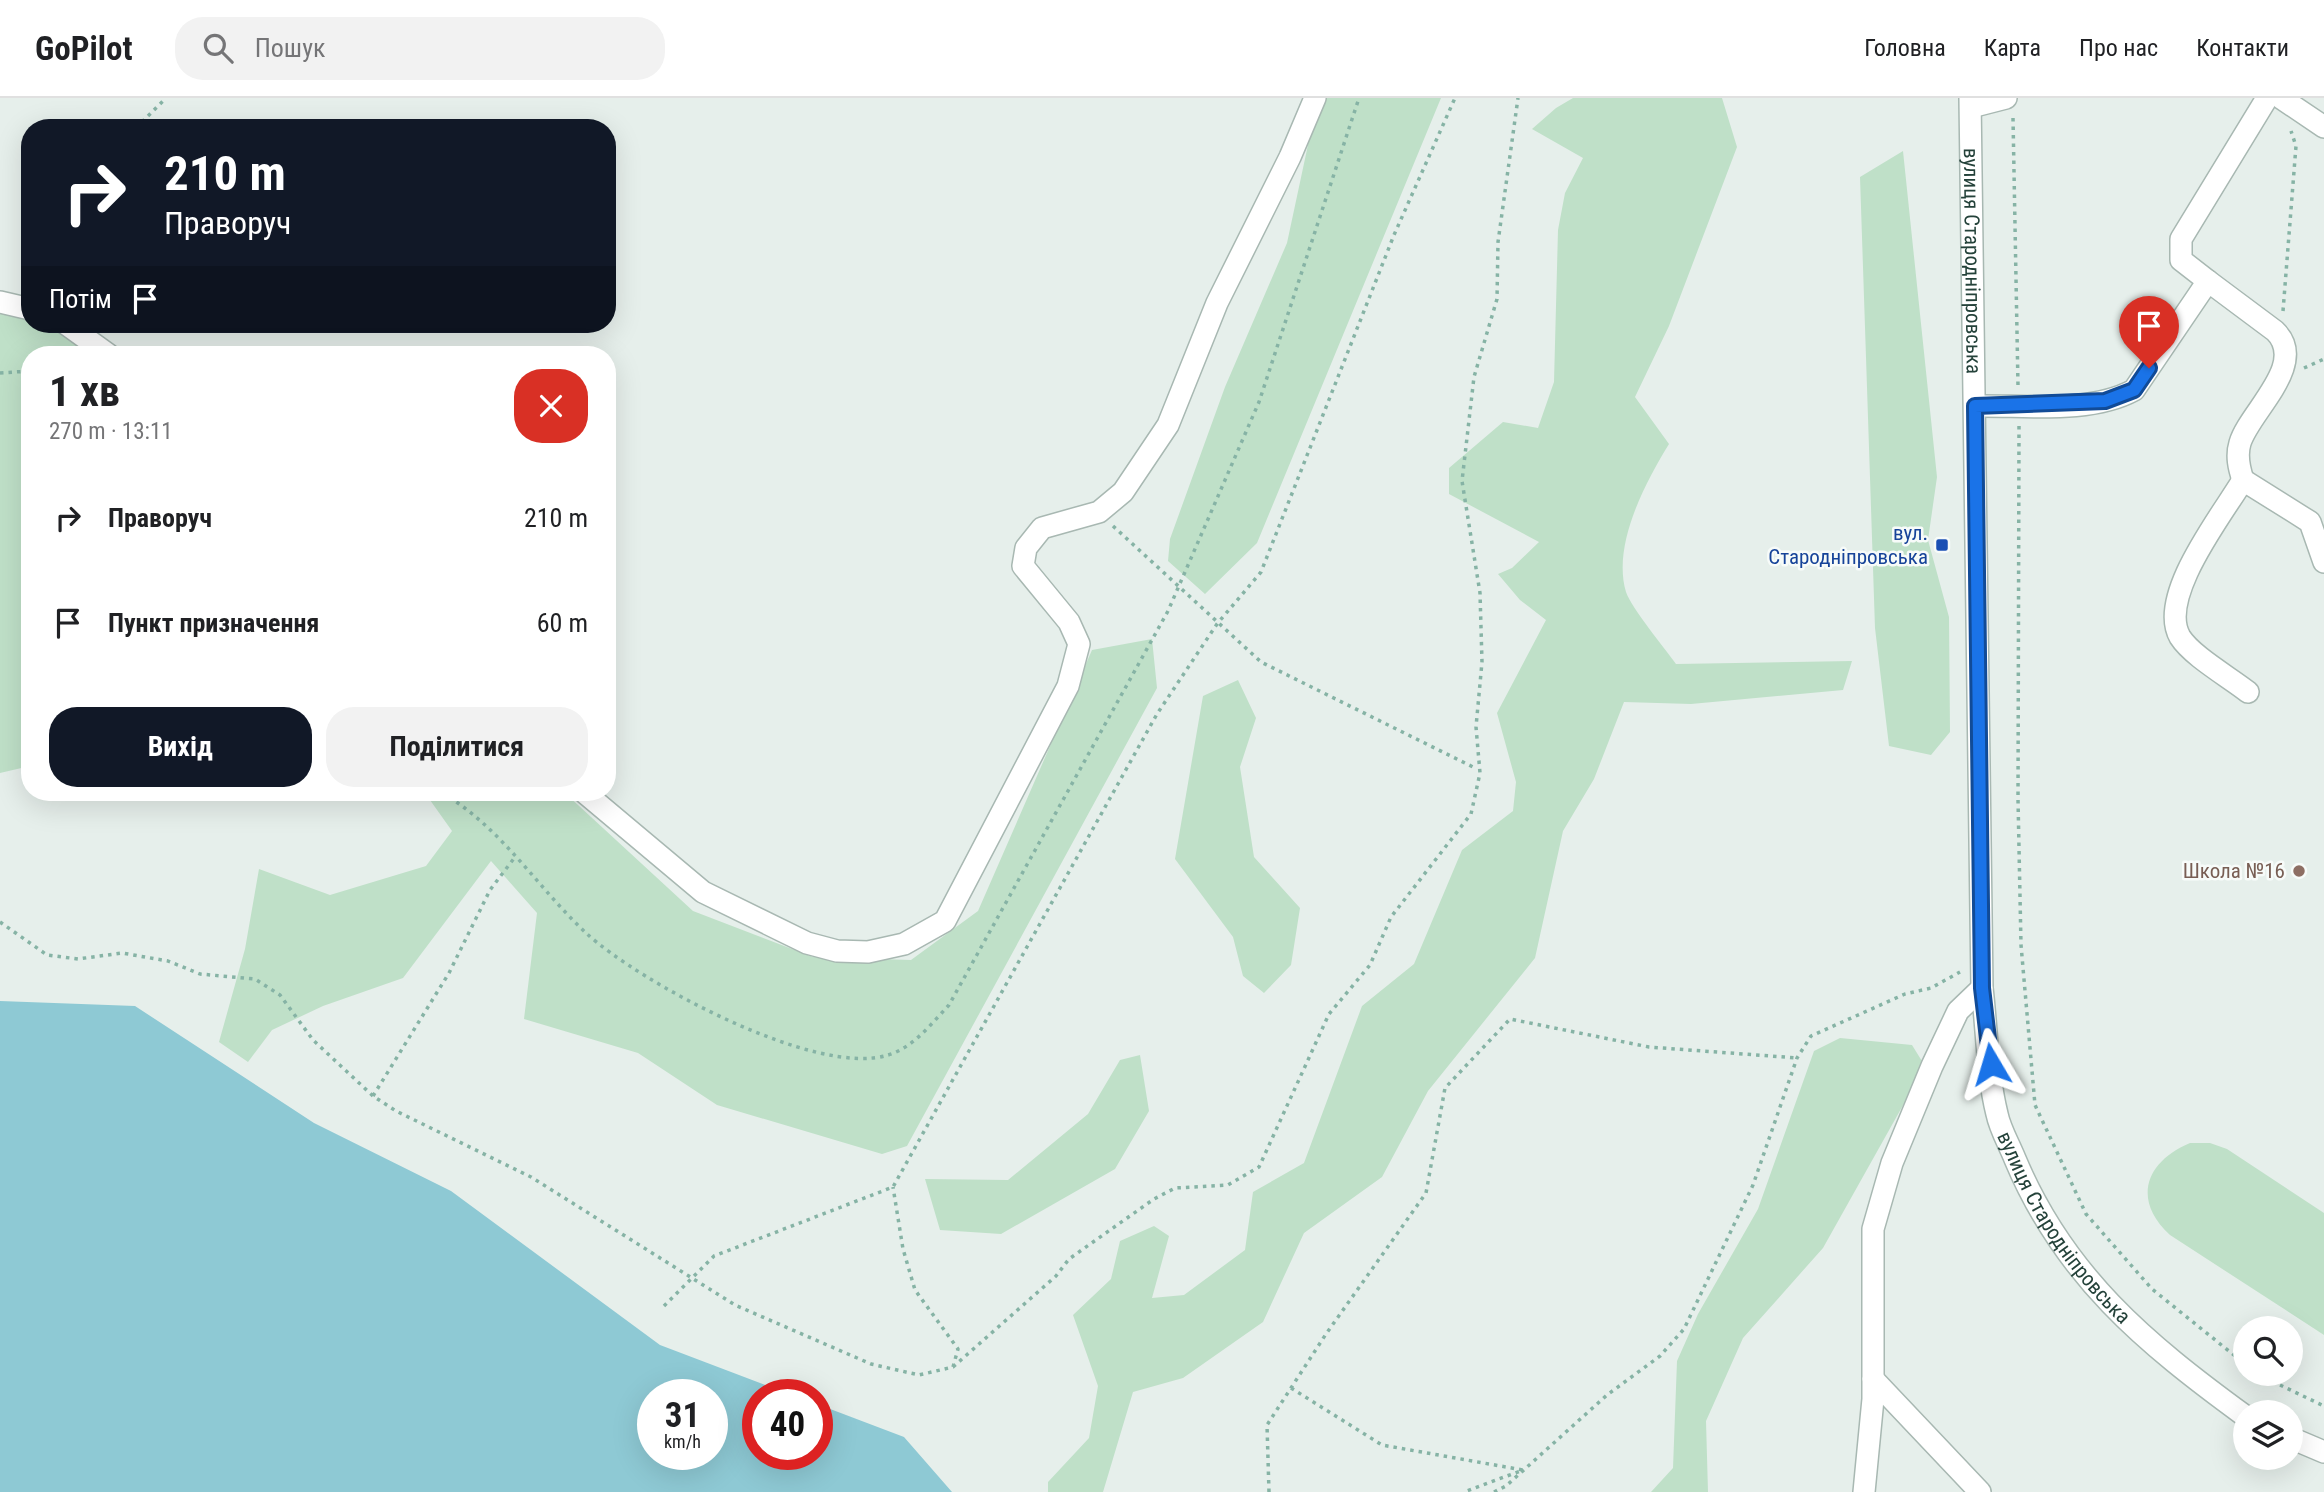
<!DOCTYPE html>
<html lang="uk">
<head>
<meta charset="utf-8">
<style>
  :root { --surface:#fff; --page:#f2f2f2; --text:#202124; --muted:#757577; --line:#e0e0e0; --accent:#111827 }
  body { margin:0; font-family:"Roboto Condensed",sans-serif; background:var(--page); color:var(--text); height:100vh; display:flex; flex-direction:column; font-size:26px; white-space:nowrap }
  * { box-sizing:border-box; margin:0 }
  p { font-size:23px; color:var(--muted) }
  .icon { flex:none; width:38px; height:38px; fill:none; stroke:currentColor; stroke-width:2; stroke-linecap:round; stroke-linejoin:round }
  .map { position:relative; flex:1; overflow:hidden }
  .side { position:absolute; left:21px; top:248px; width:595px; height:455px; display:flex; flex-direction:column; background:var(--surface); border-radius:28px; box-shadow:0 7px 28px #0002 }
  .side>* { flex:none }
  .hud { position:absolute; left:21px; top:21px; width:595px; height:214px; border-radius:28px; box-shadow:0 7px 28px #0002; background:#111827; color:#fff; overflow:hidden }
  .buttons { position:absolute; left:2233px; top:1218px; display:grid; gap:14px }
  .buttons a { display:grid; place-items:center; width:70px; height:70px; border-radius:50%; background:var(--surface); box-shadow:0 7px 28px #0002; font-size:35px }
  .speed { position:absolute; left:637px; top:1281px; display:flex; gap:14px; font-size:35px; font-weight:700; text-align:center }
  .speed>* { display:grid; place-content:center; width:91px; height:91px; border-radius:50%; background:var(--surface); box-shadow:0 7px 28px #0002; line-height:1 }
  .speed small { font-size:18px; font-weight:400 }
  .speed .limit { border:10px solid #d22; background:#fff; color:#111 }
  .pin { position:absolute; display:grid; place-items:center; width:60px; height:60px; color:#fff; margin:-72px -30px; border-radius:50% 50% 50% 0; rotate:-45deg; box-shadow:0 0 7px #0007 }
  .pin .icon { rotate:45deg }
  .me { position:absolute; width:77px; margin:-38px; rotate:353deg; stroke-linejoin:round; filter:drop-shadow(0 0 5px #0008) }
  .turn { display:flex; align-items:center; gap:24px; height:147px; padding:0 28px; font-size:32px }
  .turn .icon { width:91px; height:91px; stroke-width:2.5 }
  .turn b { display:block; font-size:49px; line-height:60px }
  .then { display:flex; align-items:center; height:66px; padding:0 28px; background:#0003; gap:14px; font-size:26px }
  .round { display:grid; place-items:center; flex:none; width:74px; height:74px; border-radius:28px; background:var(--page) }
  .head { display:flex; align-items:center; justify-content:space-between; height:119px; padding:0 28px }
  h1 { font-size:42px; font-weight:700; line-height:52px }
  .button { display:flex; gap:14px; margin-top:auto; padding:14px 28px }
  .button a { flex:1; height:80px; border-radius:28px; background:var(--accent); color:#fff; font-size:28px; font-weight:700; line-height:80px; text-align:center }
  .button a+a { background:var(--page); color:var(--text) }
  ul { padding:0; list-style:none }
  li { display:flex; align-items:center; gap:21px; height:105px; padding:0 28px }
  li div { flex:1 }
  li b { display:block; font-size:26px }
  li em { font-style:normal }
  header { display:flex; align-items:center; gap:42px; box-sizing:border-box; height:98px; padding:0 35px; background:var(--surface); border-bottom:2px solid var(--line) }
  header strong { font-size:33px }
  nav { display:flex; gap:38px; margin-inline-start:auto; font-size:24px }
  .search { width:490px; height:63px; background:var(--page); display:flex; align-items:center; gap:18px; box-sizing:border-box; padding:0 24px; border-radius:28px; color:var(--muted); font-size:26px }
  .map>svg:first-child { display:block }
  .green { fill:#bfe0c8 }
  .water { fill:#8ec9d4; fill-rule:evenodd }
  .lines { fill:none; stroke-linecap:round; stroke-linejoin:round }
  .minor-casing { stroke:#a8b8b2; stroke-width:24 }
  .path { stroke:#86b3a5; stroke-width:3.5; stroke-dasharray:3.5 5; stroke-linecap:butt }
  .minor { stroke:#fff; stroke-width:21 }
  .route-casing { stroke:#114b97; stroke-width:18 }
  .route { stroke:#1a73e8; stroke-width:12 }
  .transit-dot { fill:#1a4fb4; stroke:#f7fbf9; stroke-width:2.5 }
  .education-dot { fill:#8d6e63; stroke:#f7fbf9; stroke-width:2.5 }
  .labels { text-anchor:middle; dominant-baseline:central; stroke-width:5; stroke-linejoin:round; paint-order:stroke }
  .street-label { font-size:21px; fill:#24423a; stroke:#f7fbf9 }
  .transit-label { font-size:21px; fill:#164399; stroke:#f7fbf9; text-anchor:end }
  .education-label { font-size:21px; fill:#785e54; stroke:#f7fbf9; text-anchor:end }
</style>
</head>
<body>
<header>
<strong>GoPilot</strong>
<div class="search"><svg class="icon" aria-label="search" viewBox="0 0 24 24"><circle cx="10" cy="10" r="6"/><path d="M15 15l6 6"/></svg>Пошук</div>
<nav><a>Головна</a><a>Карта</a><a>Про нас</a><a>Контакти</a></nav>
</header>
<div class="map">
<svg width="2324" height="1394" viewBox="0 0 2324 1394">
  <rect width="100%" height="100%" fill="#e6efeb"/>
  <path class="green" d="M1318,0h123l-184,445 -52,51 -37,-33 2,-22 55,-152 62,-144z
    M1573,0h149l15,49 -68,179 -34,71 34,47c-24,39 -57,101 -43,148 6,17 38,55 50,72l176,-3 -9,29 -152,14 -67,-2 -30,77 -31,52 -28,127 -107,133 -46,86 -78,56 -41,89 -80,56 -50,14 -30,100h-55v-10l41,-44 9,-52 -25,-71 38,-36 9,-38 34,-15 15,10 -17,62 32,-3 61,-45 8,-58 51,-29 58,-157 52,-42 48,-114 51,-39 3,-29 -19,-69 49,-93 -26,-20 -22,-26 14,-6 27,-26 -90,-48v-26l54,-46 35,6 16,-46 4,-152 7,-37 18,-35 -51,-29 24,-21z
    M1903,53l34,326 -9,63 21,77 1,115 -19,23 -42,-9 -14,-118 -15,-451z
    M0,209l30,6v11c34,0 40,9 64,31h-64v411l-30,7z
    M1152,541l5,49 -250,458 -25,8 -165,-49 -79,-52 -114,-34 13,-106 -46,-52 -88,117 -80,28 -51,24 -24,32 -29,-20 26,-93 14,-80 71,26 96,-29 26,-35 -27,-38h140l128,118 120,46 98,3 67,-49 114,-261z
    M1238,582l18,38 -16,49 14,90 46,51 -9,57 -27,28 -21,-17 -10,-39 -58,-78 28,-163z
    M1840,940l72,7 13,21 -102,182 -80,90 -37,83 2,71h-57l22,-24 4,-107 21,-47 60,-105 56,-158z
    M1140,957l9,56 -34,58 -114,65 -61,-4 -15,-51 83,1 80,-66 32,-54z
    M2190,1045h20l17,6 97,64v122l-154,-100c-38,-35 -25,-73 20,-92z"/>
  <path class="water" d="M0,903l135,5 179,117 137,68 209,154 132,50h-34v59h59v-50l87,33 48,55h-952zM653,1297h59v59h-59z"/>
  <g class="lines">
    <defs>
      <g id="minor">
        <path id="s1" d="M1970,0l12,890c5,41 5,86 15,126 3,15 12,30 18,45 49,117 130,184 230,257"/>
        <path d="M2281,0l43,29"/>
        <path d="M1971,9l35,-9"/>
        <path d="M2208,183l-27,-21v-21l86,-141"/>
        <path d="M0,204l30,7"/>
        <path d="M66,226l43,31"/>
        <path d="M1975,308c50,-1 115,8 159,-16l74,-109 67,50c34,33 -26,81 -35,112 -4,13 -1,25 3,37"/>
        <path d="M2248,594c-19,-15 -56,-36 -68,-55 -23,-40 42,-122 63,-157l67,42 14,40"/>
        <path d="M585,695l118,99 104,51 30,8 31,1 36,-8 41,-23 123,-235 11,-42 -10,-22 -46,-56 3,-18 16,-20 57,-16 24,-20 45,-67 49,-122 73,-146 25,-59"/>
        <path d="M1873,1281l107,113"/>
        <path d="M2291,1340l33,14"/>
        <path d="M1864,1394l9,-93v-170l19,-66 40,-97 26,-55 24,-23"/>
      </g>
    </defs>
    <use href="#minor" class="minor-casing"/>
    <path class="path" d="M2013,20l5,268
      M136,30l30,-30
      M2283,213l13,-165 -5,-15
      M2304,270l20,-9
      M0,275l30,-2
      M2019,328l-1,373 3,146 14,160 51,109 66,75 93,75
      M1113,428l148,136 212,105
      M442,695c58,33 95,94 144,140 53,49 230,145 302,122 25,-7 44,-32 61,-50l219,-394 91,-209 100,-304
      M0,824l47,33 31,4 44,-6 46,8 32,13 55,5 25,16 33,45 60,56 23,15 135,66 204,128 136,59 48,11 34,-8 5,-18 -43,-59 -12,-41 -10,-62
      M373,998l76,-123 41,-83 25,-33
      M664,1208l50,-50 179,-69 264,-473 60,-90 44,-52 133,-337 61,-137
      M953,1269l103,-91 13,-17 85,-60 21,-11 53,-3 31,-18 70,-153 41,-49 21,-48 80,-103 9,-41 -4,-46 6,-65 -2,-69 -18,-112 12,-104 23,-78 1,-57 20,-144
      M2257,1276l67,32
      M1291,1290l91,57 141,25 -59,22
      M1269,1394l-2,-67 59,-91 100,-141 19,-105 65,-69 139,28 148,11
      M1494,1394l12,-6 101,-91 53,-39 24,-27 69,-144 44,-127 14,-22 94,-42 26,-6 29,-16"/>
    <use href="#minor" class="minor"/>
  </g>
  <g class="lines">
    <defs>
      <path id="route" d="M1991,966l-9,-76 -7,-582 130,-5 29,-11 15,-22"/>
    </defs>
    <use href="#route" class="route-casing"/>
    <use href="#route" class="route"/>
  </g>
  <rect class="transit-dot" x="1935" y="440" width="14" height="14" rx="3.5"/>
  <circle class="education-dot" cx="2299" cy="773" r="7"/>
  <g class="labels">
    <g class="street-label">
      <text stroke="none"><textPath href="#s1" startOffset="163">вулиця Стародніпровська</textPath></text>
      <text stroke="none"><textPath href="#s1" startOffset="1150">вулиця Стародніпровська</textPath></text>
    </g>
    <g class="transit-label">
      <text x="1928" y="435">вул.<tspan x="1928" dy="24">Стародніпровська</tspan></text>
    </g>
    <g class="education-label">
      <text x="2285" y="773">Школа №16</text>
    </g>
  </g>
</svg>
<div class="buttons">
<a><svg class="icon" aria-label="search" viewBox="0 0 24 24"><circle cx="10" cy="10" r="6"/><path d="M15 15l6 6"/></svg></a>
<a><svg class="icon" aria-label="layers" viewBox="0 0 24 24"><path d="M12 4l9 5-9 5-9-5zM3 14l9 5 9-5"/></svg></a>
</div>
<div class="speed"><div>31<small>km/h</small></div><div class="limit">40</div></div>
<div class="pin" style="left:2149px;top:270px;background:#d93025"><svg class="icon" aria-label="arrive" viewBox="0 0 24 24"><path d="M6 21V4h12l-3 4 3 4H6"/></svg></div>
<svg class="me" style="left:1991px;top:966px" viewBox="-20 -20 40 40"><path d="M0-17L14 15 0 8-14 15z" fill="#1a73e8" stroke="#fff" stroke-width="4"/></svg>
<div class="hud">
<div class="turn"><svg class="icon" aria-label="right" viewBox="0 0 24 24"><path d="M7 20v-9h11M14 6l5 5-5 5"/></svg><div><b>210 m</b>Праворуч</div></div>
<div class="then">Потім<svg class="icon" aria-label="arrive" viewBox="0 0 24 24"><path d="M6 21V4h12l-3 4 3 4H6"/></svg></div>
</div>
<section class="side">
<div class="head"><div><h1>1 хв</h1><p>270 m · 13:11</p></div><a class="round" style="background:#d93025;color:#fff"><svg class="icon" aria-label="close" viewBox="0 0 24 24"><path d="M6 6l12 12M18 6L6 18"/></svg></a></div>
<ul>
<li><svg class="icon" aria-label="right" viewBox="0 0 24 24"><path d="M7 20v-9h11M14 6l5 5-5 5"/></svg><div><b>Праворуч</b></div><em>210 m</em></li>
<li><svg class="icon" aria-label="arrive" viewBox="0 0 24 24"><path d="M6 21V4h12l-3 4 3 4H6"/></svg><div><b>Пункт призначення</b></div><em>60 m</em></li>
</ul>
<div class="button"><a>Вихід</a><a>Поділитися</a></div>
</section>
</div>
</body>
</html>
